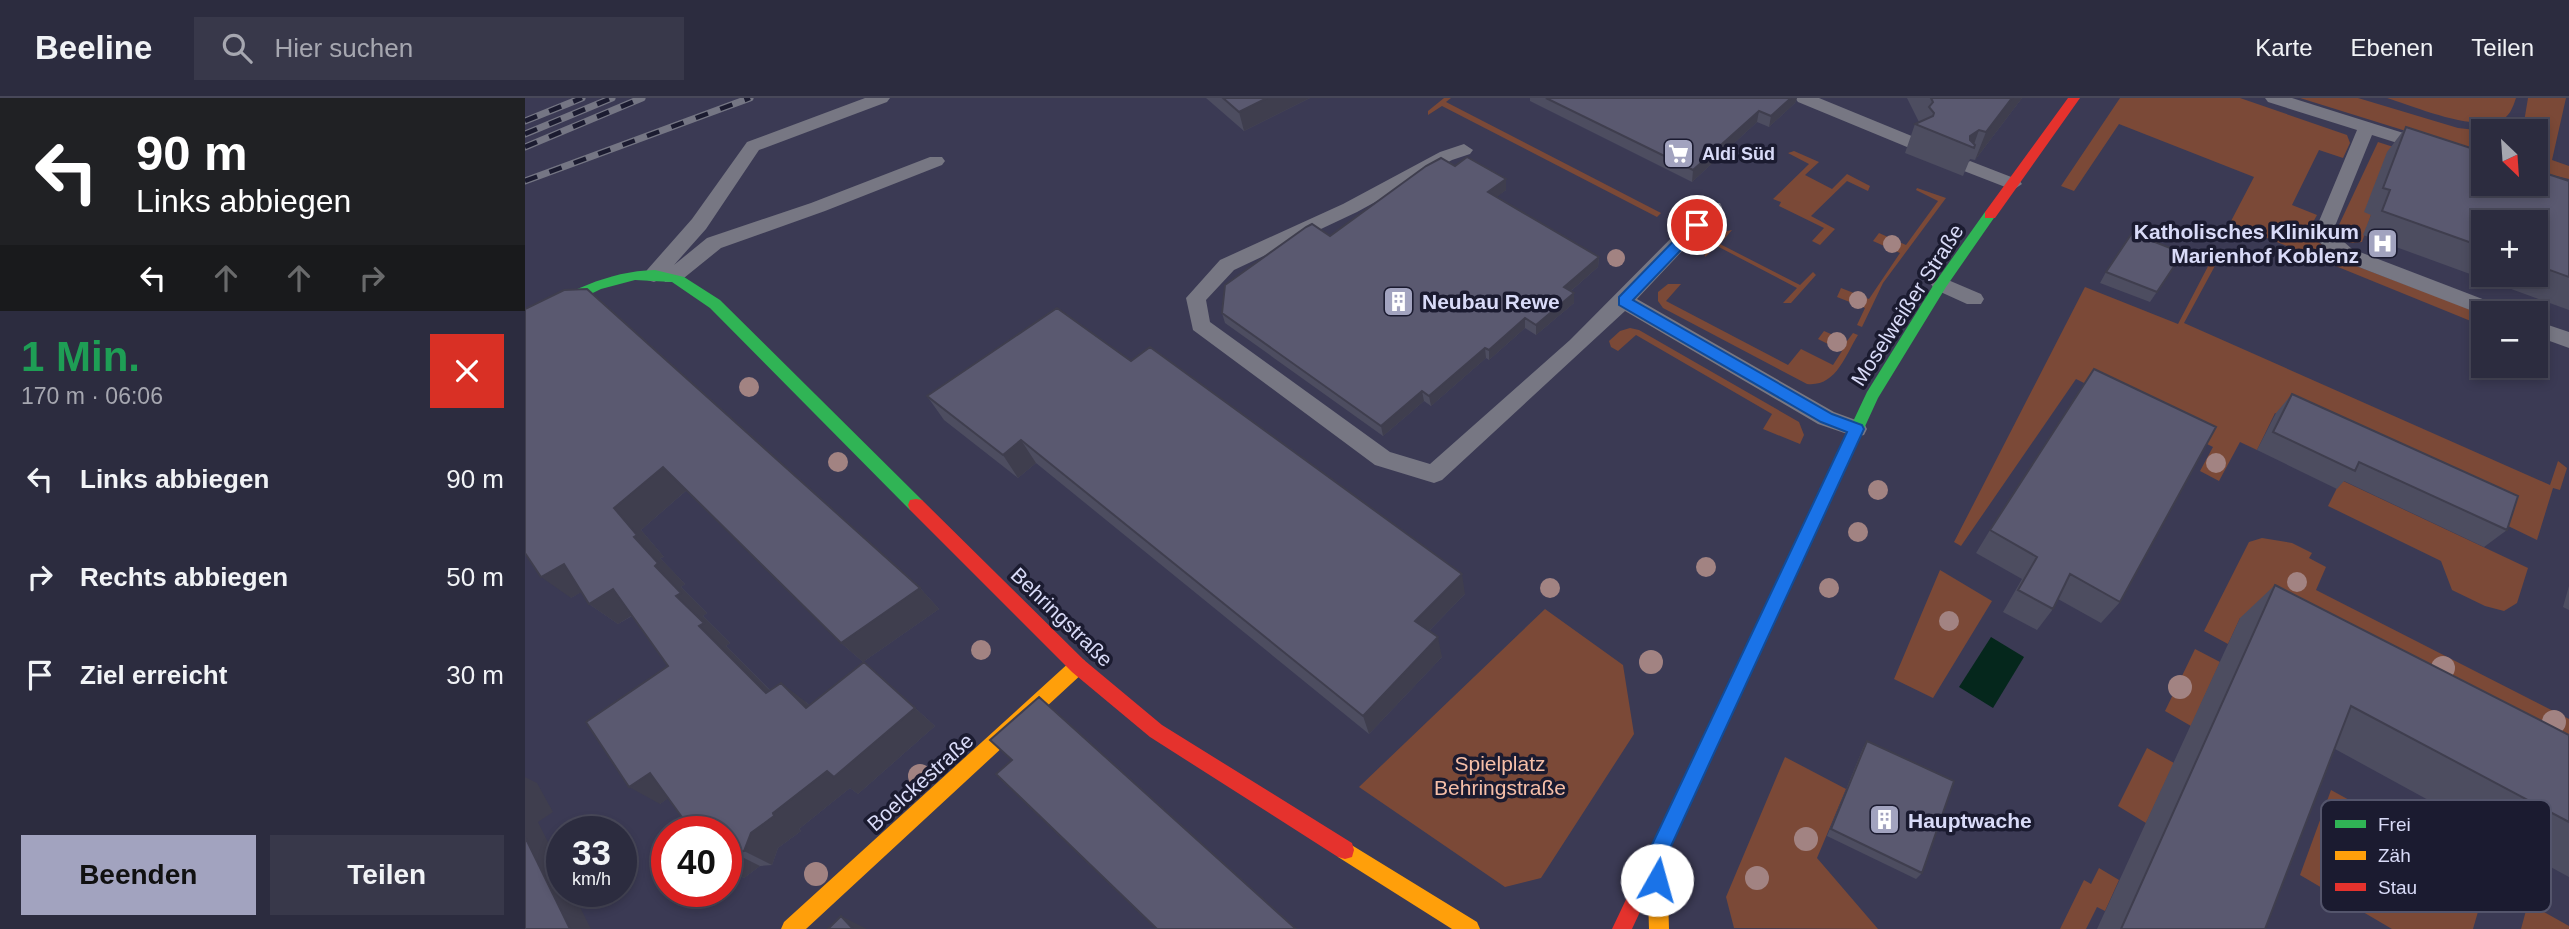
<!DOCTYPE html>
<html lang="de">
<head>
<meta charset="utf-8">
<style>
  :root { --surface:#2c2c3f; --page:#38384a; --text:#f1f3f6; --muted:#a6a7b0; --line:#484859; --accent:#a2a3bf }
  body { margin:0; font-family:Arial,sans-serif; background:var(--page); color:var(--text); height:100vh; display:flex; flex-direction:column; font-size:26px; white-space:nowrap }
  * { box-sizing:border-box; margin:0 }
  p { font-size:23px; color:var(--muted) }
  .icon { flex:none; width:38px; height:38px; fill:none; stroke:currentColor; stroke-width:2; stroke-linecap:round; stroke-linejoin:round }
  .map { position:relative; flex:1; overflow:hidden }
  .panel { display:flex; flex-direction:column; background:var(--surface); width:525px }
  .panel>* { flex:none }
  .top-card { background:#202124; color:#fff; overflow:hidden }
  .needle { width:46px; rotate:155deg }
  .controls { position:absolute; left:1946px; top:21px; display:grid; gap:14px }
  .controls a { display:grid; place-items:center; width:77px; height:77px; border-radius:0px; background:var(--surface); box-shadow:0 4px 10px #0003,0 0 0 2px var(--line); font-size:35px }
  .speed { position:absolute; left:21px; top:718px; display:flex; gap:14px; font-size:35px; font-weight:700; text-align:center }
  .speed>* { display:grid; place-content:center; width:91px; height:91px; border-radius:50%; background:var(--surface); box-shadow:0 4px 10px #0003,0 0 0 2px var(--line); line-height:1 }
  .speed small { font-size:18px; font-weight:400 }
  .speed .limit { border:10px solid #d22; background:#fff; color:#111 }
  .pin { position:absolute; display:grid; place-items:center; width:60px; height:60px; color:#fff; margin:-30px; border:4px solid #fff; border-radius:50%; box-shadow:0 2px 7px #0007 }
  .me { position:absolute; width:77px; margin:-38px; rotate:7deg; stroke-linejoin:round; filter:drop-shadow(0 0 5px #0008) }
  .turn { display:flex; align-items:center; gap:24px; height:147px; padding:0 21px; font-size:32px }
  .turn .icon { width:91px; height:91px; stroke-width:2.5 }
  .turn b { display:block; font-size:49px; line-height:60px }
  .lanes { display:flex; align-items:center; height:66px; padding:0 21px; background:#0003; justify-content:center; gap:35px; direction:ltr }
  .lanes .off { opacity:.35 }
  .round { display:grid; place-items:center; flex:none; width:74px; height:74px; border-radius:0px; background:var(--page) }
  .head { display:flex; align-items:center; justify-content:space-between; height:119px; padding:0 21px }
  h1 { font-size:42px; font-weight:600; line-height:52px; color:#1e9e55 }
  .primary-button { display:flex; gap:14px; margin-top:auto; padding:14px 21px }
  .primary-button a { flex:1; height:80px; border-radius:0px; background:var(--accent); color:#111; font-size:28px; font-weight:600; line-height:80px; text-align:center }
  .primary-button a+a { background:var(--page); color:var(--text) }
  ul { padding:0; list-style:none }
  li { display:flex; align-items:center; gap:21px; height:98px; padding:0 21px }
  li div { flex:1 }
  li b { display:block; font-size:26px }
  li em { font-style:normal }
  header { display:flex; align-items:center; gap:42px; box-sizing:border-box; height:98px; padding:0 35px; background:var(--surface); border-bottom:2px solid var(--line) }
  header strong { font-size:33px }
  nav { display:flex; gap:38px; margin-inline-start:auto; font-size:24px }
  .search { width:490px; height:63px; background:var(--page); display:flex; align-items:center; gap:18px; box-sizing:border-box; padding:0 24px; border-radius:0px; color:var(--muted); font-size:26px }
  main { display:flex; flex:1; min-height:0 }
  .map>svg:first-child { display:block }
  .green { fill:#7b4937 }
  .water { fill:#05271c }
  .lines { fill:none; stroke-linecap:round; stroke-linejoin:round }
  .lane { fill:#777783; fill-rule:evenodd }
  .fast { fill:#30b455; fill-rule:evenodd }
  .slow { fill:#ff9f0a; fill-rule:evenodd }
  .jam { fill:#e5322d; fill-rule:evenodd }
  .rail-casing { stroke:#757684; stroke-width:7 }
  .rail { stroke:#1b1b30; stroke-width:4.5; stroke-dasharray:13; stroke-linecap:butt }
  .tree { fill:#a28382 }
  .wall { fill:#4d4d60; fill-rule:evenodd }
  .shaded-wall { fill:#3f3e4e }
  .building { fill:#5a5970; stroke:#3f3e4e; stroke-width:2 }
  .route { fill:#1a73e8; stroke:#114b97; stroke-width:2 }
  .labels { text-anchor:middle; dominant-baseline:central; stroke-width:7; stroke-linejoin:round; paint-order:stroke }
  .far-poi-label { font-size:18px; font-weight:bold; fill:#d9dbf8; stroke:#1b1b30; text-anchor:start }
  .poi-label { font-size:21px; font-weight:bold; fill:#d9dbf8; stroke:#1b1b30; text-anchor:start }
  .street-label { font-size:21px; fill:#d9dbf8; stroke:#1b1b30 }
  .park-label { font-size:21px; fill:#f6bfa8; stroke:#1b1b30 }
  .key { fill:#1b1b30; stroke:#54556c; stroke-width:2 }
  .key-label { font-size:19px; fill:#d9dbf8 }
</style>
</head>
<body>
<header>
<strong>Beeline</strong>
<div class="search"><svg class="icon" aria-label="search" viewBox="0 0 24 24"><circle cx="10" cy="10" r="6"/><path d="M15 15l6 6"/></svg>Hier suchen</div>
<nav><a>Karte</a><a>Ebenen</a><a>Teilen</a></nav>
</header>
<main>
<section class="panel">
<div class="top-card">
<div class="turn"><svg class="icon" aria-label="left" viewBox="0 0 24 24"><path d="M17 20v-9H6M10 6l-5 5 5 5"/></svg><div><b>90 m</b>Links abbiegen</div></div>
<div class="lanes"><svg class="icon" aria-label="left" viewBox="0 0 24 24"><path d="M17 20v-9H6M10 6l-5 5 5 5"/></svg><svg class="icon off" aria-label="ahead" viewBox="0 0 24 24"><path d="M12 20V5M6 11l6-6 6 6"/></svg><svg class="icon off" aria-label="ahead" viewBox="0 0 24 24"><path d="M12 20V5M6 11l6-6 6 6"/></svg><svg class="icon off" aria-label="right" viewBox="0 0 24 24"><path d="M7 20v-9h11M14 6l5 5-5 5"/></svg></div>
</div>
<div class="head"><div><h1>1 Min.</h1><p>170 m · 06:06</p></div><a class="round" style="background:#d93025;color:#fff"><svg class="icon" aria-label="close" viewBox="0 0 24 24"><path d="M6 6l12 12M18 6L6 18"/></svg></a></div>
<ul>
<li><svg class="icon" aria-label="left" viewBox="0 0 24 24"><path d="M17 20v-9H6M10 6l-5 5 5 5"/></svg><div><b>Links abbiegen</b></div><em>90 m</em></li>
<li><svg class="icon" aria-label="right" viewBox="0 0 24 24"><path d="M7 20v-9h11M14 6l5 5-5 5"/></svg><div><b>Rechts abbiegen</b></div><em>50 m</em></li>
<li><svg class="icon" aria-label="arrive" viewBox="0 0 24 24"><path d="M6 21V4h12l-3 4 3 4H6"/></svg><div><b>Ziel erreicht</b></div><em>30 m</em></li>
</ul>
<div class="primary-button"><a>Beenden</a><a>Teilen</a></div>
</section>
<div class="map">
<svg width="2044" height="831" viewBox="0 0 2044 831">
  <rect width="100%" height="100%" fill="#3b3a54"/>
  <path class="green" d="M919,0h7l-5,4 215,111 -4,4 -215,-111 -14,9v-4z
    M1595,0h120l107,37 3,8 -7,15 -24,-8 -27,55 25,10 -5,9 1,14 30,23 140,53v12l-253,-103 24,-46 -135,-53 -45,67 -13,-5z
    M1775,0h58l100,30 27,3 -2,24z
    M1862,0h129c-3,9 -6,18 -15,22 -30,11 -85,-13 -114,-22z
    M2003,0h38l-14,62 17,6v13l-33,-8v-40h-41l17,-2 12,-7z
    M1853,44l105,34v8l-112,31 -9,27 -11,1 -12,-9 -1,-7z
    M1269,53l25,11 -14,13 27,14 15,-15 23,12 -2,5 -21,-10 -36,35 24,13 -15,16 -8,-4 12,-13 -45,-22 2,-4 -8,-3 36,-35 -21,-11z
    M1392,90l29,10 -63,85 -21,44 -5,-2 8,-17 -28,-11 4,-9 28,11 31,-46 -27,-12 6,-8 27,12 32,-44 -22,-11z
    M1207,132l-12,14 80,41 13,-13 3,3 -25,28h-8l14,-15 -80,-42 -12,11 -1,-6 19,-19z
    M1692,151l6,2 -39,72 366,162 8,-24 9,7 -7,22 -7,-2 -16,52 -262,-127 -18,37 -17,-8 -21,39 -19,-10 13,-24 -137,-68 -115,167 -7,-4 131,-255 93,37z
    M1143,186h13l-15,17 122,64 13,-16 32,16 9,-14 -24,-12 6,-8 23,10 6,-8 5,2c-13,21 -22,52 -51,49l-144,-76 -5,-7v-9z
    M1105,230l9,2 160,92 5,13 -4,9 -37,-15 9,-15 -136,-79 -18,16 -7,-4 -2,-6 11,-10z
    M1816,382l187,88 -11,35 -13,8 -19,-5 -33,-16 -11,-29 -113,-55z
    M1737,440l30,5 20,10 -3,5 17,9 -10,23 253,129v72l-329,-173 -12,26 -24,-13 45,-89z
    M1415,472l52,31 -59,97 -39,-19z
    M1020,511l78,56 11,69 -93,144 -36,9 -146,-100z
    M1670,551l25,13 -29,64 -26,-15z
    M1622,650l27,15 -28,60 -28,-17z
    M1260,659l61,32 -29,69 61,71 -144,-1 -8,-31z
    M1806,692l40,22 -1,7 15,8 2,-6 101,56 -15,52h-81l-92,-54z
    M1574,770l20,12 -14,31 -8,-4 -11,22h-26l24,-49 7,4z
    M2003,805l41,23v3h-48z"/>
  <path class="water" d="M1466,539l33,20 -31,51 -34,-21z"/>
  <g class="lines">
    <path class="lane" d="M340,0h25l-3,4 -128,48 -53,79 -32,36 33,-27 104,-35 119,-46h12l3,4 -3,4 -117,46 -104,37 -42,34h-14l-2,-4 -9,4 -7,-2 -3,-5 3,-5 45,-51 55,-77z
      M1270,0h24l100,41 3,4 -9,6 -6,-2 -109,-45z
      M1740,0h27l191,60v12l-111,-35 -37,91v8l17,15 154,59 3,5 -26,2 -145,-56 -20,-18 -2,-5 1,-10 40,-96 -89,-28z
      M939,46l9,6 -3,4 -18,6 -95,52 -123,58 -28,30 4,22 180,130 40,12 140,-124 136,-137h14l2,4 -2,4 -83,88 197,113 30,11 3,6 -3,6 -8,2 -38,-13 -193,-113 -183,169 -8,3 -59,-18 -182,-135 -7,-32 34,-38 123,-56 97,-52z
      M1445,63l49,19 3,4 -9,6 -49,-19 -3,-4z
      M1416,179l40,17 3,5 -3,5h-14l-33,-15 -3,-5 3,-5z
      M2011,223l33,11v16l-33,-12z"/>
    <path class="fast" d="M1465,113l6,4 -50,72 -68,111 -77,168 -6,2 -6,-2 -2,-5 80,-169 69,-111 49,-69z
      M130,172l29,7 36,23 202,200 2,5 -2,5h-12l-200,-202 -38,-26 -37,-2 -34,9 -76,37v-11c42,-22 82,-44 130,-45z"/>
    <path class="slow" d="M553,560l6,2 3,6 -3,6 -278,257h-25l3,-7 288,-262z
      M820,743l132,81 3,7h-28l-114,-72 -2,-7 2,-7z
      M1132,757l7,3 3,7 2,64h-20l-2,-64 3,-7z"/>
    <path class="jam" d="M1543,0h12l-85,120h-10v-6z
      M391,401l6,1 162,160 78,65 190,118 2,7 -2,7 -7,2 -7,-2 -188,-120 -78,-65 -162,-162 -2,-5 2,-5z
      M1270,456l6,2 2,5 -171,368h-20l177,-373z"/>
    <defs>
      <path id="rail" d="M0,23l57,-23
        M0,36l87,-36
        M0,49l117,-49
        M0,83l225,-83"/>
    </defs>
    <use href="#rail" class="rail-casing"/>
    <use href="#rail" class="rail"/>
  </g>
  <g class="tree">
    <circle cx="1367" cy="146" r="9"/>
    <circle cx="1091" cy="160" r="9"/>
    <circle cx="1333" cy="202" r="9"/>
    <circle cx="1312" cy="244" r="10"/>
    <circle cx="224" cy="289" r="10"/>
    <circle cx="313" cy="364" r="10"/>
    <circle cx="1691" cy="365" r="10"/>
    <circle cx="1353" cy="392" r="10"/>
    <circle cx="1333" cy="434" r="10"/>
    <circle cx="1181" cy="469" r="10"/>
    <circle cx="1772" cy="484" r="10"/>
    <circle cx="1025" cy="490" r="10"/>
    <circle cx="1304" cy="490" r="10"/>
    <circle cx="1424" cy="523" r="10"/>
    <circle cx="456" cy="552" r="10"/>
    <circle cx="1126" cy="564" r="12"/>
    <circle cx="1918" cy="570" r="12"/>
    <circle cx="1655" cy="589" r="12"/>
    <circle cx="2029" cy="624" r="12"/>
    <circle cx="395" cy="678" r="12"/>
    <circle cx="1281" cy="741" r="12"/>
    <circle cx="291" cy="776" r="12"/>
    <circle cx="1232" cy="780" r="12"/>
  </g>
  <path class="wall" d="M681,0h104l-66,33z
    M1005,0h267l-2,5 -26,24 -12,-5 -65,60 -162,-81z
    M1382,0h115l-47,62 -5,-1 -7,17 -58,-23 10,-29 4,-2z
    M1881,29l163,54v129l-206,-75 8,-20 -7,-3 23,-60zM1958,124h53v53h-53z
    M930,68l51,13v11l-10,7 103,60 -1,10 -27,24 3,2v10l-38,32 -11,-7 -36,32 -3,-2 -55,48 -7,-5 -41,35 -158,-113 -3,-10 108,-77z
    M1658,155l-33,49 -50,-19 6,-11z
    M0,211l395,279 19,21 -76,53 -22,-19 -154,-153 -46,40 23,27 -4,1 25,26 -4,3 26,26 -4,3 27,27 -4,3 44,44 36,12 4,4 54,-44 71,64 -77,68 -8,-6 -51,41 2,2 -23,17 -6,17 -12,1 -16,12 -18,-9v-38l-58,-33 -8,6 8,-138 -36,-50 -14,8 -29,-20 -8,-12 -10,6z
    M606,263l334,233 -36,37 13,26 -73,77 -333,-271 -18,15 -74,-58 -17,-24z
    M1767,296l215,136 -23,17 -140,-66 -7,8 -80,-39 19,-37z
    M1465,432l130,72 -19,21 -43,-24 -5,10 -16,21 -34,-18 19,-33 -46,-26z
    M1750,487l294,150v142l-234,-128 -70,180h-168l143,-311z
    M2044,488v24l-6,-3z
    M1342,643l55,132 -6,6 -89,-43 36,-88z"/>
  <path class="shaded-wall" d="M742,0h43l-66,33 -5,-19z
    M1266,0h6l-2,5 -26,24 2,-11z
    M1487,0h10l-47,62 11,-28z
    M1234,13l-2,11 -65,60 1,-12z
    M1454,32l-6,17 -6,-2 3,-9z
    M981,81v11l-17,13 -1,-11z
    M1074,159l-1,10 -34,30v-10z
    M1049,195v10l-38,32v-10z
    M1000,220v10l-36,32v-10z
    M960,250l1,10 -55,48 -2,-10z
    M897,293l2,10 -41,35 -2,-10z
    M496,342l15,23 -18,15 -15,-23z
    M138,369l25,22 -47,41 23,27 -4,1 25,26 -4,3 26,26 -4,3 27,27 -4,3 65,66 -25,-19 -67,-67 -23,-30 -62,-88z
    M39,466l30,21 -23,13 -30,-21z
    M937,476l3,20 -46,47 -4,-20z
    M395,490l19,21 -76,53 -22,-19z
    M88,491l28,21 -23,14 -29,-20z
    M913,539l4,20 -73,77 -6,-18z
    M339,564l71,64 -77,68 -8,-6 -51,41 2,2 -23,17 -6,17 -28,-14 7,-18 22,-20z
    M256,585l25,19 24,24 -24,-18z
    M125,675l30,17 -20,14 -31,-17z
    M0,679l12,6 16,29 -15,10 24,48v21h10l19,38h-21l-45,-92z
    M207,754l28,14 -16,12 -18,-9v-13z
    M316,818l26,13h-14z"/>
  <path class="building" d="M698,0h44l-28,14z
    M1021,0h245l-20,18 -12,-5 -66,59z
    M1406,0h81l-26,34 -7,-2 -9,6v4l5,5 -1,3 -59,-24 18,-8 1,-3 -5,-6 4,-5z
    M1881,29l77,25v32h53v-14l33,11v96l-33,-12v-43h-53v25l-101,-36 8,-21 -7,-2z
    M942,59l39,22 -18,13 111,65 -35,30 10,6 -38,32 -11,-7 -36,32 -4,-2 -56,48 -7,-5 -41,35 -159,-113 3,-28 81,-58 6,-3 18,12 96,-70 15,-8 14,8z
    M1607,135l51,20 -26,39 -51,-20z
    M62,191l333,299 -79,55 -178,-176 -49,41 23,27 -3,2 24,26 -3,3 26,27 -5,3 28,27 -5,3 67,67 15,-10 25,25 58,-46 51,46 -81,69 -7,-6 -54,42 1,3 -23,17 -7,18 -12,1 -6,4v-25h-34l-42,-58 -21,14 -43,-65 82,-56 -55,-77 -24,15 -25,-40 -23,13 -16,-24v-244l39,-19z
    M532,210l74,53 19,-14 312,227 -47,47 23,16 -75,79 -342,-276 -18,15 -76,-59z
    M1569,271l122,58 -96,175 -50,-28 -17,35 -35,-19 19,-33 -47,-27z
    M1767,296l226,102 -11,34 -148,-68 -4,9 -82,-39z
    M1750,487l294,150v87l-218,-116 -86,223h-144z
    M514,599l257,232h-139l-161,-155 16,-14 -22,-20z
    M1342,643l87,40 -32,92 -91,-44z
    M0,739l45,92h-45z
    M316,818l12,13h-25z"/>
  <path class="route" d="M1172,122l5,2v6l-69,72 199,114 30,11 2,4 -198,428 1,23 -3,7 -7,3 -7,-3c-4,-11 -5,-27 0,-38l197,-417 -26,-10 -202,-117v-8l73,-75z"/>
  <defs>
    <symbol id="supermarket-square" viewBox="-11 -11 22 22"><rect x="-9" y="-9" width="18" height="18" rx="4" fill="#a2a3bf" stroke="#1b1b30"/><path d="M-6-5.5h2.5l.6 2H6L4.5 2H-2.5L-4.4-4H-6ZM-1.5 3.2a1.3 1.3 0 1 0 .1 0ZM3 3.2a1.3 1.3 0 1 0 .1 0Z" fill="#fff"/></symbol>
    <symbol id="hospital-square" viewBox="-11 -11 22 22"><rect x="-9" y="-9" width="18" height="18" rx="4" fill="#a2a3bf" stroke="#1b1b30"/><path d="M-5-5h3v3.5h4V-5h3V5h-3V1.5h-4V5h-3Z" fill="#fff"/></symbol>
    <symbol id="building-square" viewBox="-11 -11 22 22"><rect x="-9" y="-9" width="18" height="18" rx="4" fill="#a2a3bf" stroke="#1b1b30"/><path d="M-4-6H4V6H1V3H-1V6H-4ZM-2.5-4.3h1.7v1.8h-1.7ZM.8-4.3h1.7v1.8H.8ZM-2.5-1h1.7V.8h-1.7ZM.8-1h1.7V.8H.8Z" fill="#fff"/></symbol>
  </defs>
  <g fill-rule="evenodd">
    <use href="#supermarket-square" x="1136" y="38" width="35" height="35"/>
    <use href="#hospital-square" x="1840" y="128" width="35" height="35"/>
    <use href="#building-square" x="856" y="186" width="35" height="35"/>
    <use href="#building-square" x="1342" y="704" width="35" height="35"/>
  </g>
  <g class="labels">
    <g class="far-poi-label">
      <text x="1177" y="56">Aldi Süd</text>
    </g>
    <g class="poi-label">
      <text x="1834" y="133" text-anchor="end">Katholisches Klinikum<tspan x="1834" dy="24">Marienhof Koblenz</tspan></text>
      <text x="897" y="203">Neubau Rewe</text>
      <text x="1383" y="722">Hauptwache</text>
    </g>
    <g class="street-label">
      <text transform="translate(1382 207) rotate(-57)">Moselweißer Straße</text>
      <text transform="translate(537 519) rotate(44)">Behringstraße</text>
      <text transform="translate(395 684) rotate(-42)">Boelckestraße</text>
    </g>
    <g class="park-label">
      <text x="975" y="665">Spielplatz<tspan x="975" dy="24">Behringstraße</tspan></text>
    </g>
  </g>
  <rect x="1796" y="702" width="230" height="112" rx="10" class="key"/>
  <rect x="1810" y="722" width="31" height="8" fill="#30b455"/>
  <rect x="1810" y="753" width="31" height="9" fill="#ff9f0a"/>
  <rect x="1810" y="785" width="31" height="8" fill="#e5322d"/>
  <g class="key-label">
    <text x="1853" y="733">Frei</text>
    <text x="1853" y="764">Zäh</text>
    <text x="1853" y="796">Stau</text>
  </g>
</svg>
<div class="controls">
<a><svg class="needle" viewBox="-14 -14 28 28"><path d="M0-13l5 13h-10z" fill="#e53935"/><path d="M0 13l5-13h-10z" fill="#a6a7b0"/></svg></a>
<a>+</a>
<a>−</a>
</div>
<div class="speed"><div>33<small>km/h</small></div><div class="limit">40</div></div>
<div class="pin" style="left:1172px;top:127px;background:#d93025"><svg class="icon" aria-label="arrive" viewBox="0 0 24 24"><path d="M6 21V4h12l-3 4 3 4H6"/></svg></div>
<svg class="me" style="left:1132px;top:782px" viewBox="-20 -20 40 40"><circle r="19" fill="#fff"/><path d="M0-13L10 11 0 6-10 11z" fill="#1a73e8"/></svg>
</div>
</main>
</body>
</html>
